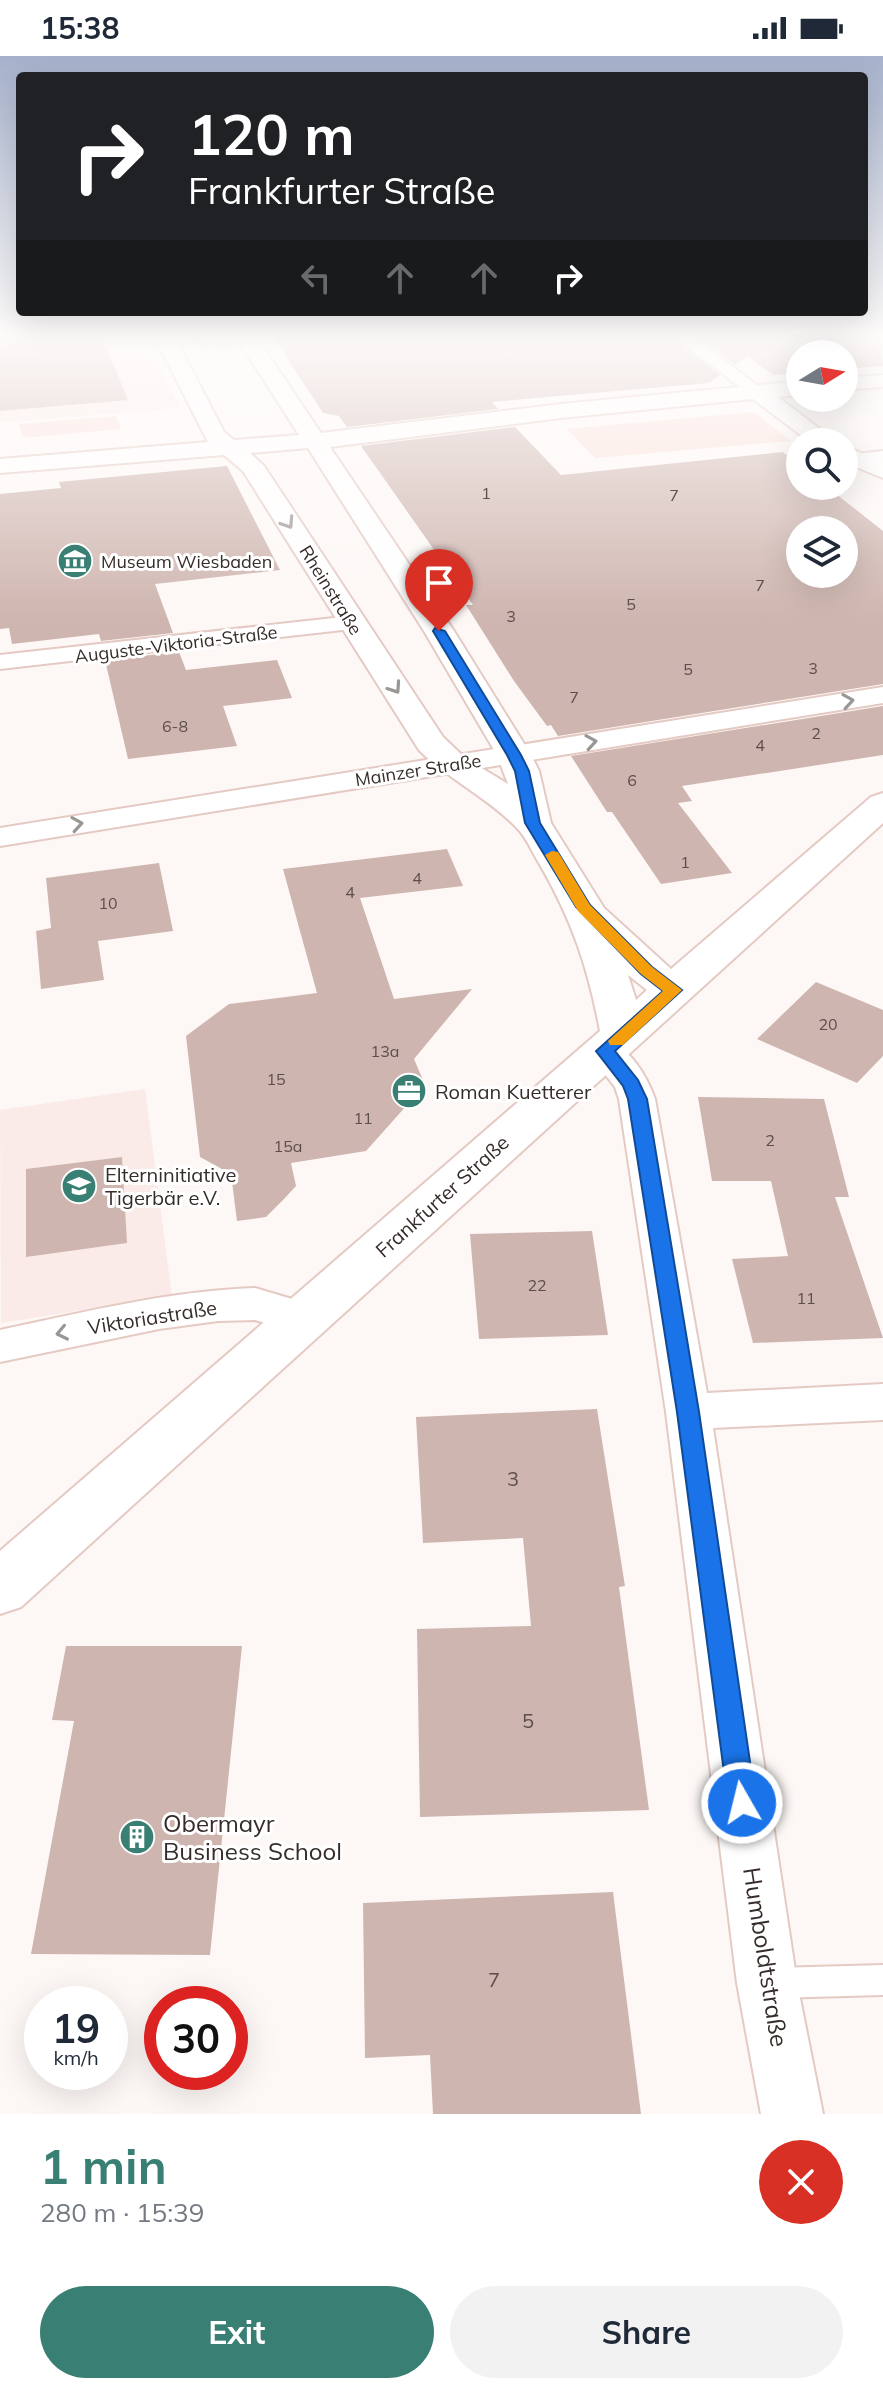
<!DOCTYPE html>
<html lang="en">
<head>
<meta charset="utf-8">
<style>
  :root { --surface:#fff; --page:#f2f2f3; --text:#1f2937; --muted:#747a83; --accent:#3a7f74 }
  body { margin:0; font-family:Mulish,sans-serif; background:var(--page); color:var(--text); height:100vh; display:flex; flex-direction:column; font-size:30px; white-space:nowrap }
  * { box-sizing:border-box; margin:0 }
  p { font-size:26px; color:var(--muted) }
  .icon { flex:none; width:44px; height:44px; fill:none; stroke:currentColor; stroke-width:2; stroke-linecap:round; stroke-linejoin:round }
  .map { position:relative; height:2058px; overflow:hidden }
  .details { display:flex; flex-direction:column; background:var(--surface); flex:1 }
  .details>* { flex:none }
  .banner { position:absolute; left:16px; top:16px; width:852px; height:244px; border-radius:8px; box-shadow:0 8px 32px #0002; background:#202124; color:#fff; overflow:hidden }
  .needle { width:52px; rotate:79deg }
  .buttons { position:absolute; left:786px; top:284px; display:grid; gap:16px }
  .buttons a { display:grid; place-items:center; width:72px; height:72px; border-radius:50%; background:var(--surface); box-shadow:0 8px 32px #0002; font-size:40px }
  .speed { position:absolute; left:24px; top:1930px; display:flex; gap:16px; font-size:40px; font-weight:700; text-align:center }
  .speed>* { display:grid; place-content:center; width:104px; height:104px; border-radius:50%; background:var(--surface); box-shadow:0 8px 32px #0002; line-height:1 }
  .speed small { font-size:20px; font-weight:400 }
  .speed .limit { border:12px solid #d22; background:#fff; color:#111 }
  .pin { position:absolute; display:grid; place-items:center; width:68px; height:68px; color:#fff; margin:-82px -34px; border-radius:50% 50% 50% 0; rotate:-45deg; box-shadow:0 0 8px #0007 }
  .pin .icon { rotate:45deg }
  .me { position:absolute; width:88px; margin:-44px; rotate:352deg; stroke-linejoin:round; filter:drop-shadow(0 0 6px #0008) }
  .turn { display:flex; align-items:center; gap:28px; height:168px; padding:0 40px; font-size:36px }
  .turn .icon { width:104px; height:104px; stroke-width:2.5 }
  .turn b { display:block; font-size:56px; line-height:68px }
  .lanes { display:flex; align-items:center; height:76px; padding:0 40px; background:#0003; justify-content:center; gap:40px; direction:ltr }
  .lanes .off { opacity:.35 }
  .round { display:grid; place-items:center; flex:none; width:84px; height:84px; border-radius:42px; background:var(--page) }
  .headline { display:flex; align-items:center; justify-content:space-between; height:136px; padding:0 40px }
  h1 { font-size:48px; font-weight:700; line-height:60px; color:var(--accent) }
  .cta { display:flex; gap:16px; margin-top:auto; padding:16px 40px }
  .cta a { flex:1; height:92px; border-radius:48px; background:var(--accent); color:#fff; font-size:32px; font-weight:700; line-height:92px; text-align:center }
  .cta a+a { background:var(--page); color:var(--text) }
  .status { display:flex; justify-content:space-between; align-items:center; height:56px; padding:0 40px; background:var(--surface); direction:ltr }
  .status svg { height:22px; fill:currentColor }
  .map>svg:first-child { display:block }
  .built { fill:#faebe8 }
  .green { fill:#fbdfd9 }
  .building { fill:#cfb5af; fill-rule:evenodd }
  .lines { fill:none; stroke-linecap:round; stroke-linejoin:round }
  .lane-casing { stroke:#e5cac4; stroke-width:4 }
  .street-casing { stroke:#e5cac4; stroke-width:4 }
  .secondary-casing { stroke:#e5cac4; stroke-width:4 }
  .lane { fill:#fff; fill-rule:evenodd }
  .street { fill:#fff; fill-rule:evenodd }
  .secondary { fill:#fff; fill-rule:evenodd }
  .oneway { stroke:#9a9694 }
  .route { fill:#1a73e8; stroke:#114b97; stroke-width:2 }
  .slow { fill:#f59e0b }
  .labels { text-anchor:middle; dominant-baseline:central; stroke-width:6; stroke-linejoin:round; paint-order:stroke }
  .number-label { font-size:16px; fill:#5c4e4b }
  .far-poi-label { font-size:18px; fill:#362c2a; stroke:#fff; text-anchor:start }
  .far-street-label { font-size:18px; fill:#362c2a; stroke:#fff }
  .poi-label { font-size:20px; fill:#362c2a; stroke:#fff; text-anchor:start }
  .street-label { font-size:20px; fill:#362c2a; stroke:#fff }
  .near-number-label { font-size:20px; fill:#5c4e4b }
  .near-poi-label { font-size:24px; fill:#362c2a; stroke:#fff; text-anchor:start }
  .near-street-label { font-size:24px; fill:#362c2a; stroke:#fff }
</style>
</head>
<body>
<div class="status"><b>15:38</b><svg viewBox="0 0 49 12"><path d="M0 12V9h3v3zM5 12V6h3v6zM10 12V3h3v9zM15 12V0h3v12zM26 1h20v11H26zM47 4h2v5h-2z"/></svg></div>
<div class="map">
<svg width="883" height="2058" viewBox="0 0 883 2058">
  <rect width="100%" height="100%" fill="#fdf8f6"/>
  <path class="built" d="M0,276h142l38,76 -180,15z
    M145,1033l27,207 -171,27 -1,-213z"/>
  <path class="green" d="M754,356l37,29 -196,17 -28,-29z
    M116,360l5,13 -98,9 -4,-14z"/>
  <path class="building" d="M49,276h51l28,68 -128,11v-75z
    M270,276h396l54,43 -11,8 -217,19 6,7 -151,18 -8,-11 -16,-3z
    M692,276h189l2,34 -39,3v-15h-44v19l-27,2 -26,-19 -12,9z
    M515,371l46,48 222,-23 17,14v20h26l57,45v153l-325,52 -7,-11 -4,1 -33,-45 -48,-76h7l-112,-159zM800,474h44v44h-44z
    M227,410l53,104 -125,14 18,49 -72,8 -2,-7 -87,10 -3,-16 -9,1v-135l61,-6 -2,-6z
    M179,596l7,18 91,-10 15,38 -69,8 14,40 -109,13 -23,-99z
    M883,650v49l-201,31 10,15 -14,2 54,70 -71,11 -49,-72h-5l-36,-56z
    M447,793l16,37 -103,12 34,101 78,-10 -58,70 11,26 -59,66 -75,12 5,23 -12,13 -18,18 -29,4 -6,-47 -31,-17 -14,-121 43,-32 88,-11 -34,-124z
    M159,807l14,68 -75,10 6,39 -63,9 -5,-58 15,-3 -5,-50z
    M816,926l67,28v46l-26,27 -100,-44z
    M698,1041l126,2 25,98h-14l48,141 -130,5 -21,-84 56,-3 -17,-75h-59z
    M122,1101l5,86 -101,14v-88z
    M592,1175l16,104 -129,4 -9,-105z
    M597,1353l28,177 -6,1 30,223 -229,7 -3,-188 114,-3 -8,-88 -100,5 -7,-126z
    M66,1590h176l-32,309 -179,-1 43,-233 -22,-1z
    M613,1836l28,222h-208l-3,-59 -65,3 -2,-155z"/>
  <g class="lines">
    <defs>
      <path id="lane" d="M246,278l3,4 -22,7 -40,-2 39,-2z
        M883,1909v30l-109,3 -11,-4 -4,-11 4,-11 11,-4z"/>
      <path id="street" d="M669,276h18l79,60 -9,5 -6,-1z
        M883,395v12l-26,3 -10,-6 10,-6z
        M352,560l8,2 4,5 -4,5 -360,41v-14z
        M883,631v16l-883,143v-18z
        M605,984c24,6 42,36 50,59l52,294 176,-9v36l-170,8 84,555 26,131h-62l-24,-131 -71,-571 -47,-313 -4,-12 -28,-36 6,-8z
        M255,1232l64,19 6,11 -6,11 -15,5 -49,-14 -37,1 -59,8 -159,33v-32c84,-18 169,-39 255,-42z"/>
      <path id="secondary" d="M152,276h20l52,100 10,8 65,-5 -66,-103h20l68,101 240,-29 239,-23v14l-22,2 59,45h-27l-57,-43 -192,19 -231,29 124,184 77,124 8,16 12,52 53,85 67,61 200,-172 12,-4v30l-862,784 -21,7v-63l600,-520c-12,-64 -28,-111 -61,-168 -7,-11 -13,-27 -23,-36 -29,-30 -67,-47 -97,-77l-176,-279 -19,-16 -224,18v-14l208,-17zM308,392l116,183 73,124 11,29 -43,-26 -22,-21 -179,-271 -14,-13zM628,919l19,15 -11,10z
        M883,319v12l-39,3v-12z
        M844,390l39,16v16l-39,-16z"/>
    </defs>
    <use href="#lane" class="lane-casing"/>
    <use href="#street" class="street-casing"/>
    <use href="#secondary" class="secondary-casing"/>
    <use href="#lane" class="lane"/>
    <use href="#street" class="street"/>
    <use href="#secondary" class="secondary"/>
  </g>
  <defs><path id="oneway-chevron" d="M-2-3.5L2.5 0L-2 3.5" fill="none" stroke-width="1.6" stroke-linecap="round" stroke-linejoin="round" transform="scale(2)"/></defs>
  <g class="oneway">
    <use href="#oneway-chevron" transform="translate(288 467) rotate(57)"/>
    <use href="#oneway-chevron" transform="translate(395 632) rotate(56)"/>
    <use href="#oneway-chevron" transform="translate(848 645) rotate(-9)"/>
    <use href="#oneway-chevron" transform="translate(591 686) rotate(-9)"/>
    <use href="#oneway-chevron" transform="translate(77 768) rotate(-9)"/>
    <use href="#oneway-chevron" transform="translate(62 1277) rotate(168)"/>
  </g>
  <linearGradient id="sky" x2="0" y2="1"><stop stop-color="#a6b2cc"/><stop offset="0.49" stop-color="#fefcfb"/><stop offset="1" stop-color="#fefcfb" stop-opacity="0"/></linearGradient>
  <rect width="883" height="564" fill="url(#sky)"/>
  <path class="route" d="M435,572l10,3 76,124 8,16 11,52 50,82 62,62 30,23 -67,61 23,29 9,19 52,313 57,391 -4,9 -10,4 -10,-4 -4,-9 -51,-391 -49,-313 -5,-13 -27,-35 67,-60 -22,-17 -65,-67 -51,-84 -10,-52 -8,-16 -74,-124z"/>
  <path class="slow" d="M552,795l6,1 32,53 62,62 30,23 -59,55h-13l-2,-4 55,-50 -22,-17 -63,-63 -33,-56z"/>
  <defs>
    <symbol id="museum-disc" viewBox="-11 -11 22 22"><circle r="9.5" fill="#3a7f74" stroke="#fff"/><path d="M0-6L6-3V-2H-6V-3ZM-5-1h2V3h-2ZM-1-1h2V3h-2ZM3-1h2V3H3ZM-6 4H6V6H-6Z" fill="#fff"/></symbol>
    <symbol id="office-disc" viewBox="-11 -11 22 22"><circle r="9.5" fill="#3a7f74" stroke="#fff"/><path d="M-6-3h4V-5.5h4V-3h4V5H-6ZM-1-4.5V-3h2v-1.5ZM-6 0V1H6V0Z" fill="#fff"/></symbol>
    <symbol id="school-disc" viewBox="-11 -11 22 22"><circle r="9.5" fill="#3a7f74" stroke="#fff"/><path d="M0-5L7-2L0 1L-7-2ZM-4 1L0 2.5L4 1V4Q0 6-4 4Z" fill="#fff"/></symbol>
    <symbol id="building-disc" viewBox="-11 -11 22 22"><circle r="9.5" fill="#3a7f74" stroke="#fff"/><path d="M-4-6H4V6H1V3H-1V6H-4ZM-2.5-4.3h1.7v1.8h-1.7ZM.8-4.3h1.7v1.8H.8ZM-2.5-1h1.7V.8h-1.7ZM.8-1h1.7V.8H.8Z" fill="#fff"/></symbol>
  </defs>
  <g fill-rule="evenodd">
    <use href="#museum-disc" x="55" y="485" width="40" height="40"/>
    <use href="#office-disc" x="389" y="1015" width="40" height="40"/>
    <use href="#school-disc" x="59" y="1110" width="40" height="40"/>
    <use href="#building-disc" x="117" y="1761" width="40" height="40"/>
  </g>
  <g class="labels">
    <g class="number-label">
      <text x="486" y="437">1</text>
      <text x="674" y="439">7</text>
      <text x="760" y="529">7</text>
      <text x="631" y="548">5</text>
      <text x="511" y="560">3</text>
      <text x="813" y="612">3</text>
      <text x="688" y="613">5</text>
      <text x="574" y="641">7</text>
      <text x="175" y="670">6-8</text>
      <text x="816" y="677">2</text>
      <text x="760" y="689">4</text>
      <text x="632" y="724">6</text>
      <text x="685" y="806">1</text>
      <text x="417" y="822">4</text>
      <text x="350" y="836">4</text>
      <text x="108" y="847">10</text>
      <text x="828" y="968">20</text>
      <text x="385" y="995">13a</text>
      <text x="276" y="1023">15</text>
      <text x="363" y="1062">11</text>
      <text x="770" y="1084">2</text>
      <text x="288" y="1090">15a</text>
      <text x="537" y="1229">22</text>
      <text x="806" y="1242">11</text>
    </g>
    <g class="far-poi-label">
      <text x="101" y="505">Museum Wiesbaden</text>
    </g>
    <g class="far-street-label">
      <text transform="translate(331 534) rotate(58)">Rheinstraße</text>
      <text transform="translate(176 588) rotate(-7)">Auguste-Viktoria-Straße</text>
      <text transform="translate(418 714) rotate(-9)">Mainzer Straße</text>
    </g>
    <g class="poi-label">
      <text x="435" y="1035">Roman Kuetterer</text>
      <text x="105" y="1118">Elterninitiative<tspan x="105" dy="23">Tigerbär e.V.</tspan></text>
    </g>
    <g class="street-label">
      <text transform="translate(442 1140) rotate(-42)">Frankfurter Straße</text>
      <text transform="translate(152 1261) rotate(-9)">Viktoriastraße</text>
    </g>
    <g class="near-number-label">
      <text x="513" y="1422">3</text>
      <text x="528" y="1664">5</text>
      <text x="494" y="1923">7</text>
    </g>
    <g class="near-poi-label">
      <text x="163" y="1767">Obermayr<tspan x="163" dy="28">Business School</tspan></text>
    </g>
    <g class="near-street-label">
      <text transform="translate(766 1901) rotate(81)">Humboldtstraße</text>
    </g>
  </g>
</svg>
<div class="buttons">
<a><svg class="needle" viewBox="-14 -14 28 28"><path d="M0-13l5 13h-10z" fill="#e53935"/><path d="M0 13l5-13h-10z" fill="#747a83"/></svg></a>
<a><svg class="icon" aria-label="search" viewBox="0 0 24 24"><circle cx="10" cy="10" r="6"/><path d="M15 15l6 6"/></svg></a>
<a><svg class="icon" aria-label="layers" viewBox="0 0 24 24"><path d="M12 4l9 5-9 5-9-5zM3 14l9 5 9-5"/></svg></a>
</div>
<div class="speed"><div>19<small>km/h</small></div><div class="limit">30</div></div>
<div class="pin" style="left:439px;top:575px;background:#d93025"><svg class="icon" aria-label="arrive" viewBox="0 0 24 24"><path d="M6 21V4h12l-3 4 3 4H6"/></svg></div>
<svg class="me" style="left:742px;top:1747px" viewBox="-20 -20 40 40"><circle r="17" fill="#1a73e8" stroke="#fff" stroke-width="3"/><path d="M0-11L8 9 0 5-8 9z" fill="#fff"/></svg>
<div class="banner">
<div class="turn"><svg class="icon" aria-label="right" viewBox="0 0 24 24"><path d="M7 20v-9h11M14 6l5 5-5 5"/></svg><div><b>120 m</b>Frankfurter Straße</div></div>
<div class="lanes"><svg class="icon off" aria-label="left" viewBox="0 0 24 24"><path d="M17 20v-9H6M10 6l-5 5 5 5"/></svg><svg class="icon off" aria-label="ahead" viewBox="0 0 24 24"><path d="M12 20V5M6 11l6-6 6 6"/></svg><svg class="icon off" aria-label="ahead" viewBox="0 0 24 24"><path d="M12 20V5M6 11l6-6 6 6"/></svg><svg class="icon" aria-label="right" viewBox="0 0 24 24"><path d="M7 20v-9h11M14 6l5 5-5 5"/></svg></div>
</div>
</div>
<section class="details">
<div class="headline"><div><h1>1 min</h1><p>280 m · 15:39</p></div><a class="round" style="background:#d93025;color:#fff"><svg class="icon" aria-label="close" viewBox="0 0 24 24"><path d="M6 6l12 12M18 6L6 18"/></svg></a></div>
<div class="cta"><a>Exit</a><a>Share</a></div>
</section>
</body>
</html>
